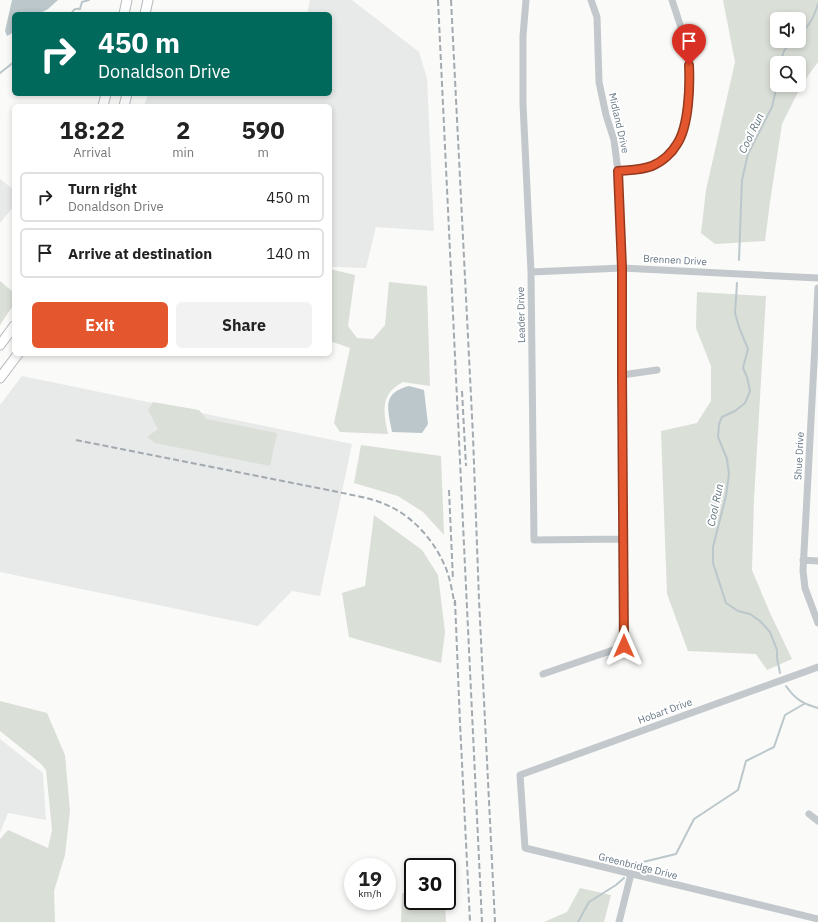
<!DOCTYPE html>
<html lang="en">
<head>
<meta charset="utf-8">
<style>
  :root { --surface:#fff; --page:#f2f2f2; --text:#222; --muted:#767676; --line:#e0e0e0; --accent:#e4572e }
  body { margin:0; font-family:"IBM Plex Sans",sans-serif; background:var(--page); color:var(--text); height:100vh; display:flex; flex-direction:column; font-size:15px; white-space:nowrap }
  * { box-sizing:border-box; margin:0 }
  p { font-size:13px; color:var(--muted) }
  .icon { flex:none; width:22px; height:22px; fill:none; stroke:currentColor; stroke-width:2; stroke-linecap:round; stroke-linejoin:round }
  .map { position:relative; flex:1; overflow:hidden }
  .sheet { position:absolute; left:12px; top:104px; width:320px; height:252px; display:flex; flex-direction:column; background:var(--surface); border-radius:6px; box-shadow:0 2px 6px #0003 }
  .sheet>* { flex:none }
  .top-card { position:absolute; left:12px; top:12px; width:320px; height:84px; border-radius:6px; box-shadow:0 2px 6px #0003; background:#00695c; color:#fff; overflow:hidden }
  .tools { position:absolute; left:770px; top:12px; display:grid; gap:8px }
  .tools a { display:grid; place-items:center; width:36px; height:36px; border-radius:6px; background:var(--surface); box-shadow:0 2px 6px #0003; font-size:20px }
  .speed { position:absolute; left:344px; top:858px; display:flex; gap:8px; font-size:20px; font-weight:700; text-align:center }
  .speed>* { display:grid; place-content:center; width:52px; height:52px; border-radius:50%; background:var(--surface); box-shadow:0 2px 6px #0003; line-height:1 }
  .speed small { font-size:10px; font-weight:400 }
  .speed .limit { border:2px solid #111; border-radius:6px; background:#fff; color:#111 }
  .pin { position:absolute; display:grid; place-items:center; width:34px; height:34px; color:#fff; margin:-41px -17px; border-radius:50% 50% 50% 0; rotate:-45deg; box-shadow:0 0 4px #0007 }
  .pin .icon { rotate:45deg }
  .me { position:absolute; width:44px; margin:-22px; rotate:0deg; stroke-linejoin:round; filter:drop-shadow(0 0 3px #0008) }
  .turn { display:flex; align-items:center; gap:14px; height:84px; padding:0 20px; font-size:18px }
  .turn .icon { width:52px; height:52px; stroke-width:2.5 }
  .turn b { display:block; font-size:28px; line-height:34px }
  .eta { display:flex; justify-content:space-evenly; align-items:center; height:68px; text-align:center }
  .eta b { font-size:24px; font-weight:700; line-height:28px }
  .action { display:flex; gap:8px; margin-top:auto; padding:8px 20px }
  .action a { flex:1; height:46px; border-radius:6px; background:var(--accent); color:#fff; font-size:16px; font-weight:700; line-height:46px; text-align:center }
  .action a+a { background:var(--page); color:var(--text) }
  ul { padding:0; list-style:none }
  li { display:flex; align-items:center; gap:12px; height:50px; margin:0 8px 6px; padding:0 12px; border:2px solid var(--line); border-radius:6px }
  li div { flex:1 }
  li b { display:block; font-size:15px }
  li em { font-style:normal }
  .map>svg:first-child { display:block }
  .built { fill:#e8e9e9 }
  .green { fill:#dadfd7; fill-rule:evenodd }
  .water { fill:#bbc7cb }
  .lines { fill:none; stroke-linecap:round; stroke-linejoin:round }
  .stream { stroke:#bbc7cb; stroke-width:2 }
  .major-casing { stroke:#b5babe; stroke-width:11 }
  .minor { stroke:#c3c8cc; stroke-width:7 }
  .major { stroke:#fff; stroke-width:9 }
  .rail { stroke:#a2aab0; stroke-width:2; stroke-dasharray:6 3; stroke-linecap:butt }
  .route-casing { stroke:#94391e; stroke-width:10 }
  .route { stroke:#e4572e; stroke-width:7 }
  .labels { text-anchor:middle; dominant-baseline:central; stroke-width:4; stroke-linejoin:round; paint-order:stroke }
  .street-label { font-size:10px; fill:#657683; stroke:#fff }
  .water-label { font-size:11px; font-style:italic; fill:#60757c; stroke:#fff }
</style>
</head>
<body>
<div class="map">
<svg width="818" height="922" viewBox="0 0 818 922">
  <rect width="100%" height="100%" fill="#fafaf8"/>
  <path class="built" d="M310,0h42l67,52 8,26 7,153 -58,-4 -10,41 -33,-1 -3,-1v-160h-186l4,-12h182v-80h-23z
    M0,179l14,11v16l-14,17z
    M22,376l330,68 -32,152 -28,-5 -34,35 -258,-54v-167z
    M0,739l43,34 3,47 -38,-7 -8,20z"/>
  <path class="green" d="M723,0h95v62l-16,22 -20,40 -12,78 -5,39 -50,3 -14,-11 5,-43 29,-128zM777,19h22v22h-22zM777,63h22v22h-22z
    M330,269l25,6 -7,51 9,12 16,1 12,-14 4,-43 38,4 3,100 -27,-4c-3,2 -7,4 -10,7 -13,12 -8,30 -5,45l-48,-2 -6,-9 16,-75 -20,-7z
    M0,281l14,12v11l-14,21z
    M697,292l69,4 -12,203 -2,71 18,43 22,46 -25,11 -11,-16 -68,-3 -21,-57 -6,-163 36,-8 14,-22v-35l-15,-38z
    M153,402l46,8 7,9 71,14 -7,33 -115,-23 -8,-6 11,-8 -10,-19z
    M361,445l80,11 3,79 -21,-23 -25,-16 -44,-13z
    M374,515l48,35 16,25 7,57 -4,31 -92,-26 -7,-44 23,-7z
    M0,701l47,12 18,42 5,56 -5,44 -11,36 1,31h-55v-83l8,-9 40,18 4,-18 -6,-60 -6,-7 -40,-32z
    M580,888l31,7 -7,27h-60l23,-10z
    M413,892v9h32l1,21h-45l1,-29z"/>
  <path class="water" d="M12,0h46l-10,9 -9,5h-25v18l-7,4 -2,-5z
    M409,386l15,4 4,34 -6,9 -30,-1c-4,-22 -11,-39 17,-46z
    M410,863l17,1 1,3h-15v23l-5,-1c-6,-8 -4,-14 -3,-23z"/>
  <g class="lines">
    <path class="stream" d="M71,14c3,-4 3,-6 9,-5l2,-7 7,-2
      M799,33c11,-6 15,-17 19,-29
      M780,63l4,-12 7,-10
      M0,73l14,-11
      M739,260l3,-80 6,-26 24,-47 5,-22
      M737,283l-2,30 4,14 9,22 -5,19 4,9 3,14 -5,12 -10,8 -13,6 -3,7 -1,13 9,22 2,15 -3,22 -13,51v16l13,40 12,8 12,3 10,7 10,11 7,18v8l3,15
      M786,686c9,13 17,18 32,22
      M634,869l9,-7 33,-8 18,-35 44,-29 8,-29 28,-14 11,-32 19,-11
      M578,922l11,-20 27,-17 8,-7"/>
    <defs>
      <path id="major" d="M124,14l3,-14
        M145,14l3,-14
        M103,106l3,-12
        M124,106l3,-12
        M0,345l14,-19
        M0,378l18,-24"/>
    </defs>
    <use href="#major" class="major-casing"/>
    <path class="minor" d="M526,0l-3,36v68l8,168 3,268 90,-1
      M618,171l20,-2 13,-2 11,-6 16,-17 6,-17 6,-46 -2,-32 -16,-49
      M531,272l91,-4 196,10
      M818,288l-15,283 2,17 13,35
      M622,375l35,-5
      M803,560l15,1
      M818,667l-298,108 5,73 293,71
      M543,674l82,-28 -3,-271v-107l-4,-97 -4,-31 -8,-25 -7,-33 -2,-65 -6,-17
      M809,814l9,7
      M619,922l12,-48"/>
    <use href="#major" class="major"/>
    <path class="rail" d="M438,0l44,922
      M451,0l22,436 6,164 16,322
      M462,391l4,75
      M76,440l262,52c17,4 36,6 53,15 23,11 43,34 53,57 6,12 8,28 11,41
      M449,490l4,90
      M455,600l5,123 10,199"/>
  </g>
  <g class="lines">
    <defs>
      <path id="route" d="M624,646l-2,-271v-107l-4,-97c11,-1 24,-1 34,-5 10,-4 20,-13 25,-22 12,-18 13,-58 12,-79"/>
    </defs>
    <use href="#route" class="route-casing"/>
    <use href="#route" class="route"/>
  </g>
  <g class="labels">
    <g class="street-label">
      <text transform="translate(619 123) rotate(77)">Midland Drive</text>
      <text transform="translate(675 260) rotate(3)">Brennen Drive</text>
      <text transform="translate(521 315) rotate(-91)">Leader Drive</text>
      <text transform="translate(799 456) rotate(-87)">Shue Drive</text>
      <text transform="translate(665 711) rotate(-20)">Hobart Drive</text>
      <text transform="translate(638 866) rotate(14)">Greenbridge Drive</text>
    </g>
    <g class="water-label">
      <text transform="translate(751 133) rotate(-64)">Cool Run</text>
      <text transform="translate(715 505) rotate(-78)">Cool Run</text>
    </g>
  </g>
</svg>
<div class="tools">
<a><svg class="icon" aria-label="sound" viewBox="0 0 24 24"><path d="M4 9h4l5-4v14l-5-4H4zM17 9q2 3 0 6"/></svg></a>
<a><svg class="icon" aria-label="search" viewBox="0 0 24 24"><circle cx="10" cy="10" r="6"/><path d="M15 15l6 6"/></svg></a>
</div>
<div class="speed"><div>19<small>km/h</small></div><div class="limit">30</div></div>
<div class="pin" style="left:689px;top:65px;background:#d93025"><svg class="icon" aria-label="arrive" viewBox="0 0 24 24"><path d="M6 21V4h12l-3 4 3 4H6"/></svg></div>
<svg class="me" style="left:624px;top:646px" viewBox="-20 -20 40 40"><path d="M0-17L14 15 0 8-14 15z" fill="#e4572e" stroke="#fff" stroke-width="4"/></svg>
<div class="top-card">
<div class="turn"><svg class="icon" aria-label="right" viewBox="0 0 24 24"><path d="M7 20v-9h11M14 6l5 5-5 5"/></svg><div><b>450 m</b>Donaldson Drive</div></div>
</div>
<section class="sheet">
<div class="eta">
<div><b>18:22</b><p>Arrival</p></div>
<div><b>2</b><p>min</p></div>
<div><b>590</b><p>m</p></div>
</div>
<ul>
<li><svg class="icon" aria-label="right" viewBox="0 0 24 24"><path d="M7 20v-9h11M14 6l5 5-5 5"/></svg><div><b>Turn right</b><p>Donaldson Drive</p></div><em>450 m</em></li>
<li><svg class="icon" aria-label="arrive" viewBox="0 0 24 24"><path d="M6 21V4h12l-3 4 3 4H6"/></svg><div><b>Arrive at destination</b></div><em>140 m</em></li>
</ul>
<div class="action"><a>Exit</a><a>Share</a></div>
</section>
</div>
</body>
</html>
